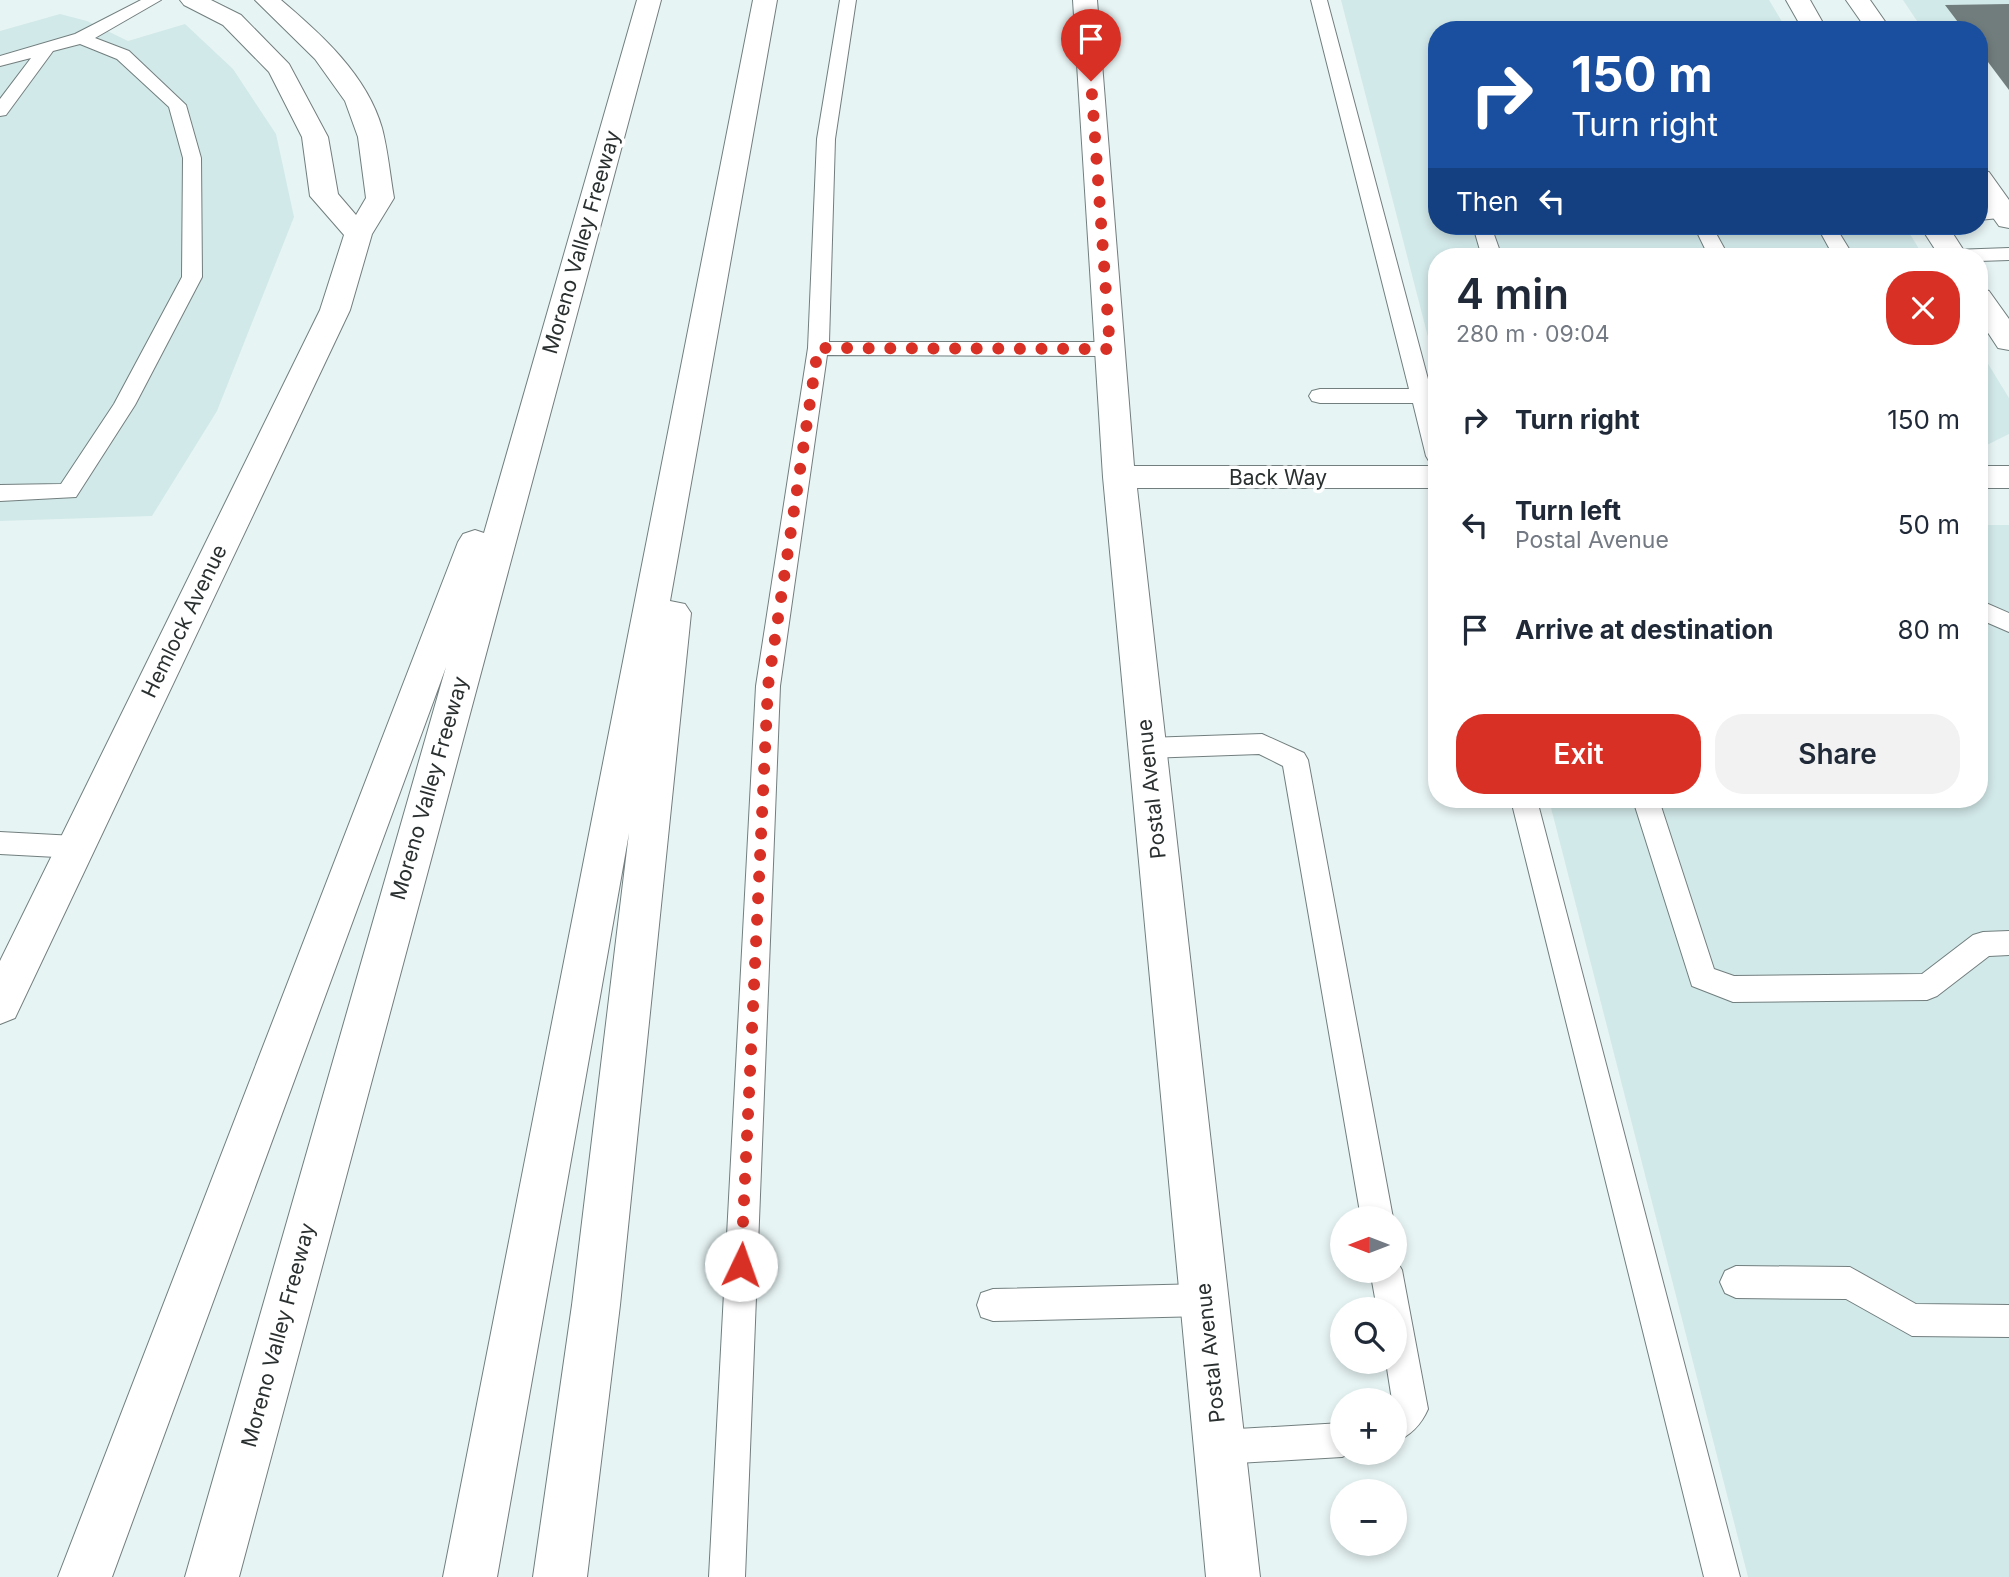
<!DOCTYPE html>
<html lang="en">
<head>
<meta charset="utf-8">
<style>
  :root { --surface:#fff; --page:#f2f2f3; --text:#1f2937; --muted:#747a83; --accent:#d93025 }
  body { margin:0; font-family:Inter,sans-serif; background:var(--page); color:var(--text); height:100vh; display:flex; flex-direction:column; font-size:26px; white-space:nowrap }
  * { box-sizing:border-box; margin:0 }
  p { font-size:23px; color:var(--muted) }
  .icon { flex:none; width:38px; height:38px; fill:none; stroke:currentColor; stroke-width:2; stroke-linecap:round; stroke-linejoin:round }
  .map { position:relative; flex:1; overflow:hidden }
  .sheet { position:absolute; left:1428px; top:248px; width:560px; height:560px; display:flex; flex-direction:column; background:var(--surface); border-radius:28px; box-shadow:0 4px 10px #0003 }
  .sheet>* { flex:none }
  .banner { position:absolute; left:1428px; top:21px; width:560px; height:214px; border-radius:28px; box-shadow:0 4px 10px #0003; background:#1a4fa0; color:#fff; overflow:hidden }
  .needle { width:46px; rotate:270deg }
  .tools { position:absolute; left:1330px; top:1206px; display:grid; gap:14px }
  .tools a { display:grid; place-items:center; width:77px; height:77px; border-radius:50%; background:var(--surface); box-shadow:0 4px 10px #0003; font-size:35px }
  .pin { position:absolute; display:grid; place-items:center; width:60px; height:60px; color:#fff; margin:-72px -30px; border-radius:50% 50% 50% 0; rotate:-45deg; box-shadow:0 0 7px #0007 }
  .pin .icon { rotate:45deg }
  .me { position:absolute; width:77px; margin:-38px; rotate:3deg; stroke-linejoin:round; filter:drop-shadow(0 0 5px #0008) }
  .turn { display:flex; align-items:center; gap:24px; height:147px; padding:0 28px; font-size:32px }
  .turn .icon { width:91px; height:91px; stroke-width:2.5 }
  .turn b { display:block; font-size:49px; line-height:60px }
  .then { display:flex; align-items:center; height:66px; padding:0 28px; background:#0003; gap:14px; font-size:26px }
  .round { display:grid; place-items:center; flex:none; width:74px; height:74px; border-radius:28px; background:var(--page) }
  .overview { display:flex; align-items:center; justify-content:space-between; height:119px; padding:0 28px }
  h1 { font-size:42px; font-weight:600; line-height:52px }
  .action { display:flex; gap:14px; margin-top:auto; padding:14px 28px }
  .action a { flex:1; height:80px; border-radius:28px; background:var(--accent); color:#fff; font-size:28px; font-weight:600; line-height:80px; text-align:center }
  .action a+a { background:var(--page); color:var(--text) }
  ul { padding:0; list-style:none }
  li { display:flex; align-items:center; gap:21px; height:105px; padding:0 28px }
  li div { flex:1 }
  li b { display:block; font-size:26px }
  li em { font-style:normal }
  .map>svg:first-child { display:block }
  .built { fill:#d2e9e9 }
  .building { fill:#717c7c }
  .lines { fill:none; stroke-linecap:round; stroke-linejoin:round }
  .service-casing { stroke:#727e7e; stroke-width:2 }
  .minor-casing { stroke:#727e7e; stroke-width:2 }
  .tertiary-casing { stroke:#727e7e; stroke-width:2 }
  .secondary-casing { stroke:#727e7e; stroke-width:2 }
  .motorway-casing { stroke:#727e7e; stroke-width:2 }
  .service { fill:#fff; fill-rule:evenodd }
  .minor { fill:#fff; fill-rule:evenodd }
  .tertiary { fill:#fff; fill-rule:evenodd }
  .secondary { fill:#fff; fill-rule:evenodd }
  .motorway { fill:#fff; fill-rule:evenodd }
  .route { stroke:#d93025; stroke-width:12; stroke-dasharray:0 21.6 }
  .labels { text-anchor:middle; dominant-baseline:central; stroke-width:7; stroke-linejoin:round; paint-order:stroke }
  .street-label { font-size:21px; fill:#2a2f2f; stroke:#fff }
</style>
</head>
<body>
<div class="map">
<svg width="2009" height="1577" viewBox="0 0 2009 1577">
  <rect width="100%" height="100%" fill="#e7f4f4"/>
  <path class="built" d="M1341,0h428l18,30h-350v196h468l19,31h-487v115z
    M1903,0h106v62h-30v-32h-56z
    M60,14l27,7 41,20 57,-17 48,45 43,65 18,83 -77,194 -65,105 -152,5v-490z
    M1979,349l30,49v36l-30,15z
    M1979,525h30v1052h-261l-199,-777h430z"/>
  <path class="building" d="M2009,4v86l-30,-40v-20h-15l-19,-25z"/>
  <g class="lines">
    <defs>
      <path id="service" d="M141,0h20l-66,38 34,13 57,54 15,53 1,119 -67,128 -59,92 -76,4v-16l61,-1 53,-80 68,-127 1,-119 -14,-51 -52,-48 -37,-15 -27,7 -47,64 -6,1v-17l31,-41 -31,8v-10l75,-22z
        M840,0h16l-21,139 -6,203h281l7,2 3,5 -3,5 -7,2 -283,-1 -47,331 -35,891h-36l47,-891 52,-338 9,-209z
        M1311,0h16l110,413v50l-8,-2 -3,-5 -13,-53h-93l-8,-2 -3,-5 3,-5 8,-2h89z
        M2004,207l5,2v8l-30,3v-12z
        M1473,226h18l11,31h-20z
        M1694,226h18l17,31h-20z
        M1817,226h18l19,31h-20z
        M2009,248v12l-30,1v-4l-36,-1 10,-6z
        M1979,600l30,13v19l-30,-13z
        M1262,734l42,19 4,7 85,458h-32l-78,-452 -24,-12 -112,4 -9,-3 -4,-7 4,-7 9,-3z
        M1511,800h26l203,777h-36z
        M1633,800h26l55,169 20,7 188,-2 51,-39 10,-3 26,-1v24l-20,1 -52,40 -10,4 -194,2 -41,-16z
        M0,832l75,4 10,3 3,8 -3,8 -10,3 -75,-4z
        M1395,1258l7,12 26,139c-7,16 -17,26 -33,33v-42h-3l-6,-38h9v-53h-18l-7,-39h25z
        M1736,1266l114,1 66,37 93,1v32l-97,-1 -66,-37 -110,-1 -11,-5 -5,-11 5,-11z
        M1205,1284l12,5 4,11 -4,11 -12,5 -212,5 -12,-4 -4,-12 4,-12 12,-4z
        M1342,1423v29h11l-11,5 -122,7 -12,-5 -5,-12 5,-12 12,-5z"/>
      <path id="minor" d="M1073,0h24l37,466h303v22h-300l123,1089h-54l-103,-1100z
        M1979,466h30v22h-30z"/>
      <path id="tertiary" d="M180,0h31l30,15 48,49 39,73 10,57 18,21 10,-17 -8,-61 -13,-36 -30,-42 -60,-59h26c40,34 86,75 101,128 6,23 8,47 12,70l-22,36 -22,76 -335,708 -15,6v-63l320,-651 24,-75 -34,-39 -8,-59 -33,-65 -46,-47 -39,-20z"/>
      <path id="secondary" d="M1786,0h24l17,30h-24z
        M1846,0h24l21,30h-24z
        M1979,170l10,2 20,28v28l-10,-2 -20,-28z
        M1920,226h28l20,31h-28z
        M1979,288l10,3 20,28v31l-11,-2 -19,-29z"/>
      <path id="motorway" d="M637,0h24l-422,1577h-54l261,-910 -334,910h-54l400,-1035 5,-8 12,-4 9,3z
        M753,0h24l-107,601 15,3 6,9 -71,692 -33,272h-54l39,-272 57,-472 -132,744h-54z"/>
    </defs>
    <use href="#service" class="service-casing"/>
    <use href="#minor" class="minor-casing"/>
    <use href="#tertiary" class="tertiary-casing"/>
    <use href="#secondary" class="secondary-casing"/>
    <use href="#motorway" class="motorway-casing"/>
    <use href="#service" class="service"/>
    <use href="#minor" class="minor"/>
    <use href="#tertiary" class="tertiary"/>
    <use href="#secondary" class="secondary"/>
    <use href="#motorway" class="motorway"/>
  </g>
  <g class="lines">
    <path class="route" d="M741,1265l27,-579 50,-338 292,1 -19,-268"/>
  </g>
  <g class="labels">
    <g class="street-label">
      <text transform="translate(581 242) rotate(-74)">Moreno Valley Freeway</text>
      <text x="1278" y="477">Back Way</text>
      <text transform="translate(184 621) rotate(-64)">Hemlock Avenue</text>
      <text transform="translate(429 788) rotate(-74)">Moreno Valley Freeway</text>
      <text transform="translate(1151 789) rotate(-96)">Postal Avenue</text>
      <text transform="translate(278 1335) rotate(-75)">Moreno Valley Freeway</text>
      <text transform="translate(1210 1353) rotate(-96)">Postal Avenue</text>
    </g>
  </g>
</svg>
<div class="tools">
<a><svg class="needle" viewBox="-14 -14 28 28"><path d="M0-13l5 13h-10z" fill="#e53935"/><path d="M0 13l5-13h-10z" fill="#747a83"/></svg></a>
<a><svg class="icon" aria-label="search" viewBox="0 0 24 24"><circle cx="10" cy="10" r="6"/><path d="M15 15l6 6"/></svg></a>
<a>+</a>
<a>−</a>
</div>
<div class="pin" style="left:1091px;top:81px;background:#d93025"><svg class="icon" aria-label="arrive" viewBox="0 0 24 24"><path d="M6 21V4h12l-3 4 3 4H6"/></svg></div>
<svg class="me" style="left:741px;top:1265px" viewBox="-20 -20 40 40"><circle r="19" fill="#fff"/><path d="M0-13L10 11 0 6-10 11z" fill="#d93025"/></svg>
<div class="banner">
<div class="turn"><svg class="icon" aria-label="right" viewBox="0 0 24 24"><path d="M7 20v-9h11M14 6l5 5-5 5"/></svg><div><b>150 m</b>Turn right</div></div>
<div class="then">Then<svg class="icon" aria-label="left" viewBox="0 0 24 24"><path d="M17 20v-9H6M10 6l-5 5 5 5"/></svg></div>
</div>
<section class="sheet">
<div class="overview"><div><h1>4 min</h1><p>280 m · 09:04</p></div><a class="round" style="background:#d93025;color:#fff"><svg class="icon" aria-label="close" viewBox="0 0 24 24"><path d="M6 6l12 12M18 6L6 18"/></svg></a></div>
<ul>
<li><svg class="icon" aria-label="right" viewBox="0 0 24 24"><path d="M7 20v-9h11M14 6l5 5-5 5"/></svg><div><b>Turn right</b></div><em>150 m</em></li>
<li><svg class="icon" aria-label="left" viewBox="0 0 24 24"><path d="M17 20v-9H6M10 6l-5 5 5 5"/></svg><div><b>Turn left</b><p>Postal Avenue</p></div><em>50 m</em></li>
<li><svg class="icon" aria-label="arrive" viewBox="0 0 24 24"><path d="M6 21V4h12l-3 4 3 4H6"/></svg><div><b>Arrive at destination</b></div><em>80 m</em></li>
</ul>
<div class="action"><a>Exit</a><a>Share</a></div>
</section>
</div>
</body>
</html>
